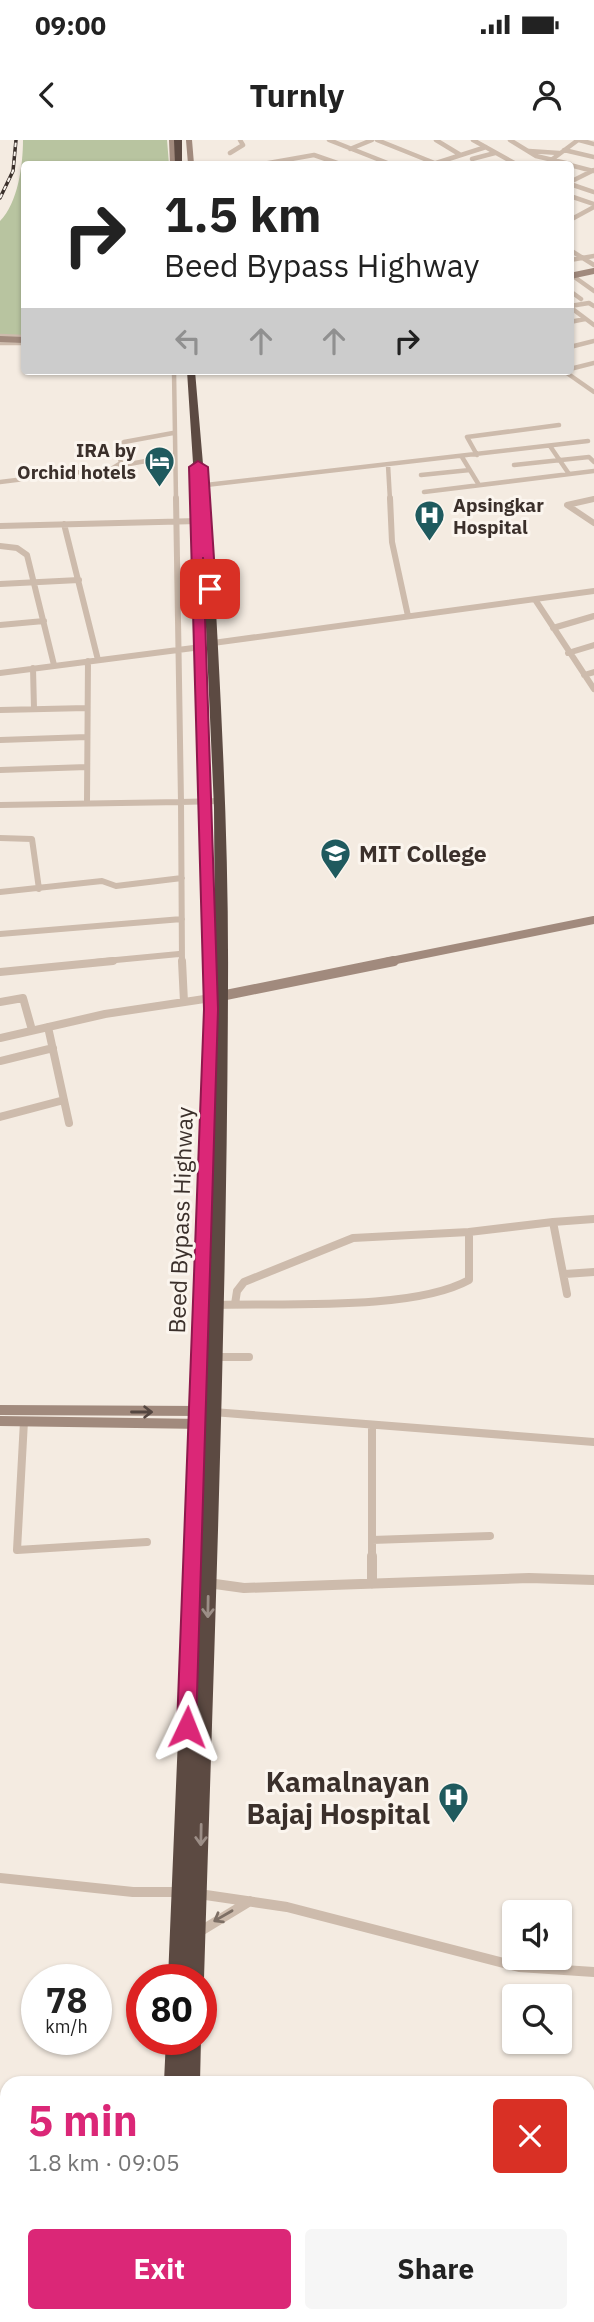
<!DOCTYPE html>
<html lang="en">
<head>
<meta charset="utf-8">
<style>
  :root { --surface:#fff; --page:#f6f6f6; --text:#222; --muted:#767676; --accent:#db2777 }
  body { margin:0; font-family:"IBM Plex Sans",sans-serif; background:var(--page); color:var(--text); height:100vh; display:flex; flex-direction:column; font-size:26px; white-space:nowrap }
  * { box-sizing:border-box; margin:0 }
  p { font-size:23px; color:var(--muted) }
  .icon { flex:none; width:38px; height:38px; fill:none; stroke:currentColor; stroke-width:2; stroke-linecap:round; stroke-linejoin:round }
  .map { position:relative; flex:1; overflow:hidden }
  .sheet { position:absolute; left:0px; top:1936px; width:595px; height:247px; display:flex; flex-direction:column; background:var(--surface); border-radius:21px 21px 0 0; box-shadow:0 2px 5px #0004 }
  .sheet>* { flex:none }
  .top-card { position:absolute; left:21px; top:21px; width:553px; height:214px; border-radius:7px; box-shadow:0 2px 5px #0004; background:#fff; color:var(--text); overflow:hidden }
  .buttons { position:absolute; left:502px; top:1760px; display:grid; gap:14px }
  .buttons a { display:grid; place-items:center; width:70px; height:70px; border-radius:7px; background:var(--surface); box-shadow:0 2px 5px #0004; font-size:35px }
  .speed { position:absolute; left:21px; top:1824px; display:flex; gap:14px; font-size:35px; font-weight:700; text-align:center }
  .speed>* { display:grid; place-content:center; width:91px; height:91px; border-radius:50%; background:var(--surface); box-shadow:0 2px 5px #0004; line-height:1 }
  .speed small { font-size:18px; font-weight:400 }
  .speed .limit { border:10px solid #d22; background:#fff; color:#111 }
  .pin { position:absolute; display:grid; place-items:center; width:60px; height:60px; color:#fff; margin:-30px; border-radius:14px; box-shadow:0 4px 10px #0006 }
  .me { position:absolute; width:77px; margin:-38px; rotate:2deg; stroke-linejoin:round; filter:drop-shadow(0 0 5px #0008) }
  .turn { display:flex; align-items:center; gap:24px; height:147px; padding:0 28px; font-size:32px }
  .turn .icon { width:91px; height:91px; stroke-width:2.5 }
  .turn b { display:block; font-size:49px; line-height:60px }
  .lanes { display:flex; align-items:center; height:66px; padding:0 28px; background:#0003; justify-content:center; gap:35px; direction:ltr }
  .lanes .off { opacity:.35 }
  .round { display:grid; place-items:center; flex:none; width:74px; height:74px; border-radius:7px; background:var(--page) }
  .head { display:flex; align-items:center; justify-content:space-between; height:119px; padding:0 28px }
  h1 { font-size:42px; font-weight:800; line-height:52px; color:var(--accent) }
  .primary-button { display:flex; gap:14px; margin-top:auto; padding:14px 28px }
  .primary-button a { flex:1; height:80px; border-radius:7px; background:var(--accent); color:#fff; font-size:28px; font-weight:800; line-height:80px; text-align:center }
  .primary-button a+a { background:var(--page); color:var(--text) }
  .status { display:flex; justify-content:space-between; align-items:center; height:49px; padding:0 35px; background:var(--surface); direction:ltr }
  .status svg { height:19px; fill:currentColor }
  header { display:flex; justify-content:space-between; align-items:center; height:91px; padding:0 28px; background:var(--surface); font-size:32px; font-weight:800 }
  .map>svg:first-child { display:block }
  .green { fill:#b8c4a0 }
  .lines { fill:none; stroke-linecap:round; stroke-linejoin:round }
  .street-far3 { stroke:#cdbbac; stroke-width:4.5 }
  .street-far2 { stroke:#cdbbac; stroke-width:6 }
  .street-far1 { stroke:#cdbbac; stroke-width:8 }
  .street { stroke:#cdbbac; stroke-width:10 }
  .secondary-far2 { stroke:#a18a7d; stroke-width:6 }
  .secondary-far1 { stroke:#a18a7d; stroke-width:8 }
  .secondary { stroke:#a18a7d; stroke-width:10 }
  .highway { fill:#5c4a42; fill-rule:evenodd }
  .rail-casing { stroke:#3b302b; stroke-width:3.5 }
  .rail { stroke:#fbf5ee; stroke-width:2; stroke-dasharray:4.5; stroke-linecap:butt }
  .oneway { stroke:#544640 }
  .oneway2 { stroke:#9c8e87 }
  .oneway3 { stroke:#7d6f65 }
  .route { fill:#db2777; stroke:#8e194d; stroke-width:2 }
  .labels { text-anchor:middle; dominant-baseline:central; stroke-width:6; stroke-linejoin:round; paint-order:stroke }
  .far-poi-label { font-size:19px; font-weight:bold; fill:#3b302b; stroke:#fbf5ee; text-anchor:end }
  .poi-label { font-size:23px; font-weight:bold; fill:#3b302b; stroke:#fbf5ee; text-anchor:start }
  .street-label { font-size:23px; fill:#3b302b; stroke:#fbf5ee }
  .near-poi-label { font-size:28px; font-weight:bold; fill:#3b302b; stroke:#fbf5ee; text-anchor:end }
</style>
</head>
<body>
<div class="status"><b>09:00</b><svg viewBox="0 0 49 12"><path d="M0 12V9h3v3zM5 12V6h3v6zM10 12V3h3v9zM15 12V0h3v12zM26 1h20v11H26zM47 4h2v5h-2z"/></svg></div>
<header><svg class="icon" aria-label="back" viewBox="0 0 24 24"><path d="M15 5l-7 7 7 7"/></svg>Turnly<svg class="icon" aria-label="person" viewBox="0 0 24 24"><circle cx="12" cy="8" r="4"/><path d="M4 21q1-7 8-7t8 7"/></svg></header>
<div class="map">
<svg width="594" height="2182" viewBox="0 0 594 2182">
  <rect width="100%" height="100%" fill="#f4ebe1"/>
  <path class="green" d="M23,0h144l2,24h-145v172h-24v-115c18,-18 23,-56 23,-81z"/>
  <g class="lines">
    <path class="street-far3" d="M329,0l61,24
      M377,0l60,24
      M436,0l23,14
      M473,0l43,24
      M510,0l26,16 34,8
      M579,0l15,4
      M350,9l22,-9
      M564,10l30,7
      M529,11l30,2
      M230,13l13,-8 -3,-5
      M472,19l23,-6
      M263,24l51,-9 26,9
      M433,24l53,-17
      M546,24l32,-24
      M570,25l23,6
      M570,42l24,-12
      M570,44l24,8
      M570,56l24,8
      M570,80l24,-13
      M570,110l24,15
      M570,120l24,-4
      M573,136l21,15
      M570,151l11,8
      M570,166l19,-3 5,3
      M570,167l24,18
      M570,182l15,-3
      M0,196l24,1
      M0,203h24
      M570,207l24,-6
      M570,229l24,-6
      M174,231l2,129
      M564,231l30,21
      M550,306l19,28
      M477,315l-10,-18 92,-12
      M462,317l17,28
      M388,325l2,35
      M514,325l75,-8 5,5
      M118,326l56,-10
      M421,335l49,-5
      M0,342l113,-14 8,-5 -3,-14 6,-7 49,-9
      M206,345l382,-44
      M424,352l170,-21
      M589,360l5,-1"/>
    <path class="street-far2" d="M176,358l5,304 38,-1
      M390,358l2,44 16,74
      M594,359l-27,6 27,18
      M64,384l34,136
      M0,386l198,-5
      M0,406l17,2 10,7 27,110
      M0,444l79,-4
      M536,461l58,88
      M0,485l44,-4
      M553,488l41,-12
      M213,503l381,-52
      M568,513l26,-8
      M33,528l1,41
      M0,533l201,-26
      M584,535l10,-3
      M0,570l87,-2
      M0,600l87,-3
      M0,630l87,-3
      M87,663l1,-142
      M0,665l181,-3 1,160
      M0,698l32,1 7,50
      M0,752l102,-11 14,5 66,-8
      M0,794l182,-15
      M95,822l84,-8"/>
    <path class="street-far1" d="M182,821l2,41
      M0,832l113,-11
      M0,862l23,-4 9,32
      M48,887l21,96
      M0,898l105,-24 106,-16
      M0,921l53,-13
      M0,977l64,-17
      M553,1082l41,-3
      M565,1134l29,-2
      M235,1164l2,-13 7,-9 109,-44 116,-6
      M216,1165c66,-2 197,6 253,-25v-48l84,-10 14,72
      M215,1217h34
      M213,1272l381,30
      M24,1281l-7,129 130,-8
      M372,1285v132
      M372,1400l118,-4"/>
    <path class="street" d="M372,1416v28
      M208,1443l36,5 285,-10 65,2
      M0,1738l133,14h47
      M199,1754l88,13 232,60 75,5
      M199,1792l51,-31
      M0,1997h7
      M588,2111l6,1
      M549,2182l1,-7"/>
    <path class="secondary-far2" d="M172,0l1,24
      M189,0l2,24
      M570,136l24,-5
      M0,199l24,1"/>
    <path class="secondary-far1" d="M386,822l208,-42"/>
    <path class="secondary" d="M216,857l178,-36
      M0,1270l204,1
      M0,1281l204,3"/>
    <path class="highway" d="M174,0h8v24h-7z
      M187,231h8l8,93 -3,4 15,483 -1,-143 -12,-272 5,-3 5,3c8,150 17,299 16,449 -1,332 -14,663 -24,994l-3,6v-6h-33l23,-555 14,-415 -15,-542 3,-4z
      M166,1899h35l-1,43h-36z
      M152,2175h39v7h-39z"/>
    <defs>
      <path id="rail" d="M0,58l13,-27 3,-31"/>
    </defs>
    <use href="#rail" class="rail-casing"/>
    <use href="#rail" class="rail"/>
  </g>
  <defs><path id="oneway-shaft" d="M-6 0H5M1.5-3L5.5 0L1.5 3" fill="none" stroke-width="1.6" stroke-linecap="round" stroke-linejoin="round" transform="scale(1.75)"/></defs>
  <use class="oneway" href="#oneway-shaft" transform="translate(142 1272)"/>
  <g class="oneway2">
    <use href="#oneway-shaft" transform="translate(208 1467) rotate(91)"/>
    <use href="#oneway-shaft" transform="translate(201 1695) rotate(91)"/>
  </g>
  <use class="oneway3" href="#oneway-shaft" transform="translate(223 1776) rotate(150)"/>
  <path class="route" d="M198,321l10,6 8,122 -6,3 -6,-3 -1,-32 15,452 -22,718 -2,6h-14l-3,-6 27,-718 -15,-542z"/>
  <defs>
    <symbol id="hotel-pin" viewBox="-11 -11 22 30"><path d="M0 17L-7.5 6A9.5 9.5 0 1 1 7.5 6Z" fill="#1f5a5e" stroke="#fbf5ee"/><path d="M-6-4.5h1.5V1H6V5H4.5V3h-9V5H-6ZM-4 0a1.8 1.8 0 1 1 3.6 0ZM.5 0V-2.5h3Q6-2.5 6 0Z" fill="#fff"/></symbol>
    <symbol id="hospital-pin" viewBox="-11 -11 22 30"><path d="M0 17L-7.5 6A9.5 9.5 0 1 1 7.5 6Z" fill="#1f5a5e" stroke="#fbf5ee"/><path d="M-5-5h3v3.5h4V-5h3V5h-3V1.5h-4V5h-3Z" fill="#fff"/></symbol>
    <symbol id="university-pin" viewBox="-11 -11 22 30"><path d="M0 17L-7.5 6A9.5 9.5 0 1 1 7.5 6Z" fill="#1f5a5e" stroke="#fbf5ee"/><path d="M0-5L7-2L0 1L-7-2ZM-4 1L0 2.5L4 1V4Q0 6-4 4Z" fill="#fff"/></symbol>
  </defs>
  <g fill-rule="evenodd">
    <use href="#hotel-pin" x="142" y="304" width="35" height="47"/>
    <use href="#hospital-pin" x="412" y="358" width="35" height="47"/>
    <use href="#university-pin" x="318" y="696" width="35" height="47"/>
    <use href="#hospital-pin" x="436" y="1640" width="35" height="47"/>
  </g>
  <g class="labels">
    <g class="far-poi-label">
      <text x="136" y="310">IRA by<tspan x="136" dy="22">Orchid hotels</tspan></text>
      <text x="453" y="365" text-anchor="start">Apsingkar<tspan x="453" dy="22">Hospital</tspan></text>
    </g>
    <g class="poi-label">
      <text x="359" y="713">MIT College</text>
    </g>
    <g class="street-label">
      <text transform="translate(180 1080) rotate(-88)">Beed Bypass Highway</text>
    </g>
    <g class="near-poi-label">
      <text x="430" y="1641">Kamalnayan<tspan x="430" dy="32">Bajaj Hospital</tspan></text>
    </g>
  </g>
</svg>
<div class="buttons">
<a><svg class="icon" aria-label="sound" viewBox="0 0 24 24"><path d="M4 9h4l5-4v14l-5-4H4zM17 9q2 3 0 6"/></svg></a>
<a><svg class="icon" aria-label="search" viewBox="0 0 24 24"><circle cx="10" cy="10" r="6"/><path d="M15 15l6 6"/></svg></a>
</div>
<div class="speed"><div>78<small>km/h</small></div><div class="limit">80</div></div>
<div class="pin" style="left:210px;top:449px;background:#d93025"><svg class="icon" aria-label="arrive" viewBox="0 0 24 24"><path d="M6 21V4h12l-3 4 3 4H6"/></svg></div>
<svg class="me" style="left:187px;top:1587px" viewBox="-20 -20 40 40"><path d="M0-17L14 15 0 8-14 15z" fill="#db2777" stroke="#fff" stroke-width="4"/></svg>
<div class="top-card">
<div class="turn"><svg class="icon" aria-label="right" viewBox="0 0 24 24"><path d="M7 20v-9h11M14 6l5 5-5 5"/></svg><div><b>1.5 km</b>Beed Bypass Highway</div></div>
<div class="lanes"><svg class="icon off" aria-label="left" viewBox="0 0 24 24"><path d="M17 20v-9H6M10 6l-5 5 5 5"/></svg><svg class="icon off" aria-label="ahead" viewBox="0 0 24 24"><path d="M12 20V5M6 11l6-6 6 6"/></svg><svg class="icon off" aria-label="ahead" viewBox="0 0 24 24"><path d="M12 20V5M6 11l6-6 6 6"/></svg><svg class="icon" aria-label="right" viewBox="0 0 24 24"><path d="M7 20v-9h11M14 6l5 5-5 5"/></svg></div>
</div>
<section class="sheet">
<div class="head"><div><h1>5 min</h1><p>1.8 km · 09:05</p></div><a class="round" style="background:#d93025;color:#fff"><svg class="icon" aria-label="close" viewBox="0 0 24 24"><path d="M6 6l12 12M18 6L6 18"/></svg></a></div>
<div class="primary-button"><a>Exit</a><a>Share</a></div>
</section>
</div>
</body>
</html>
